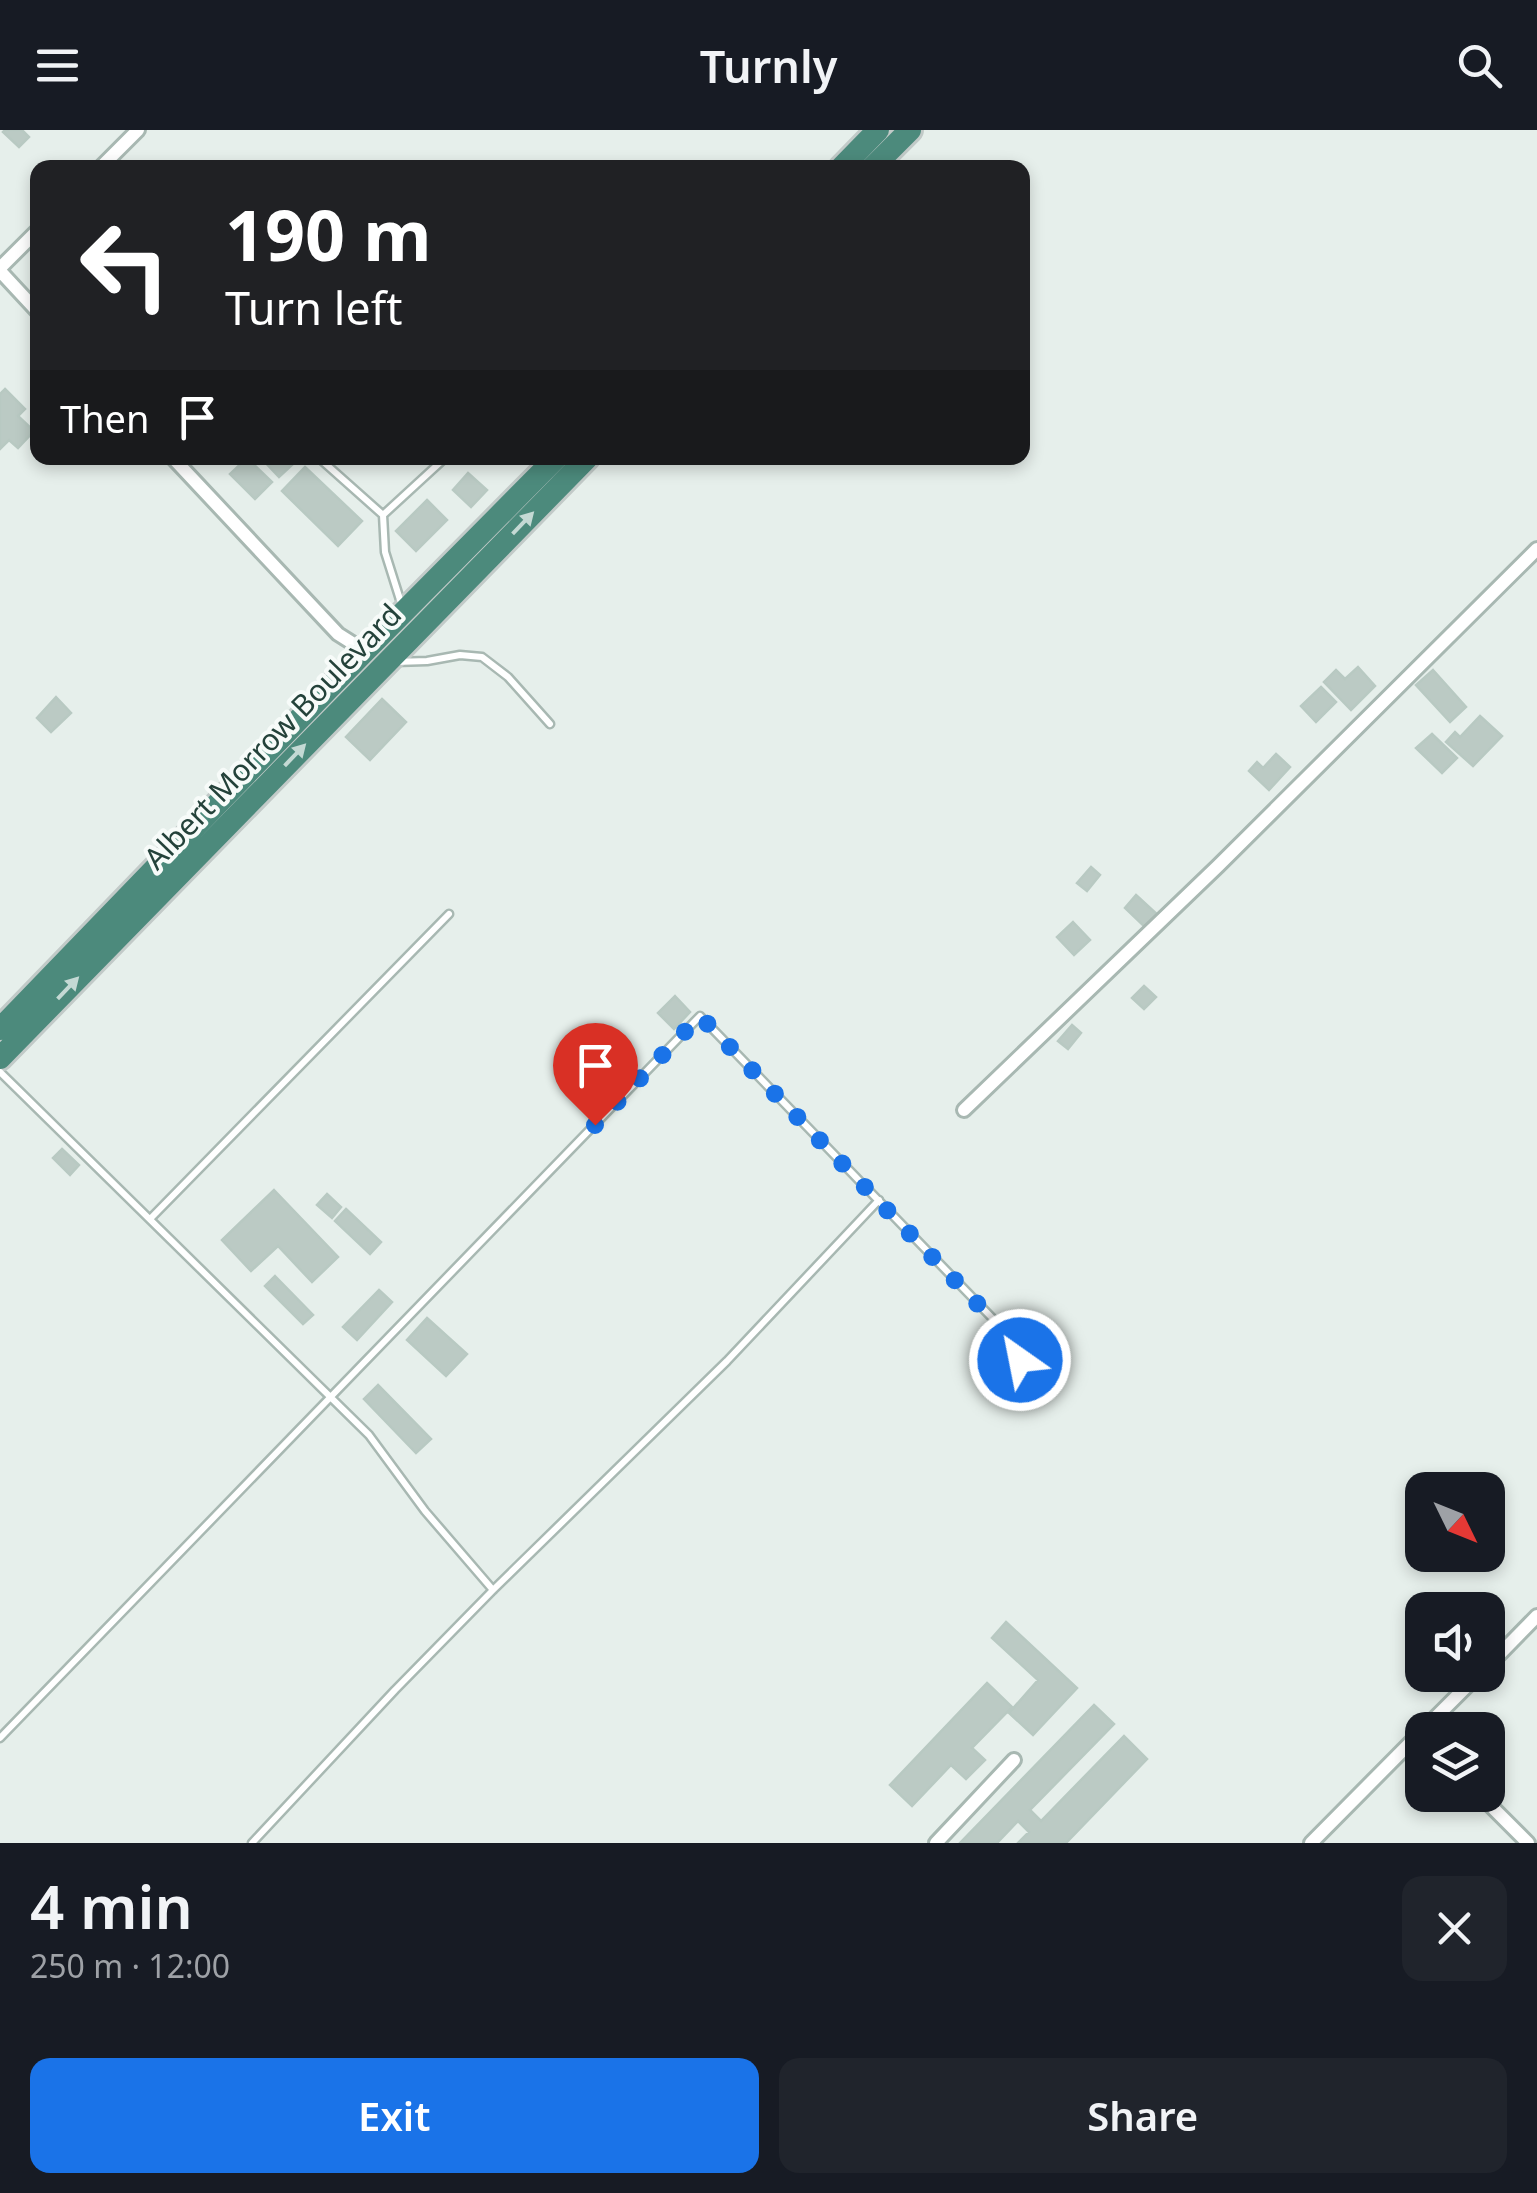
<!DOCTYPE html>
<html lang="en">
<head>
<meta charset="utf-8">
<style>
  :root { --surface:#171b24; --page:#20242c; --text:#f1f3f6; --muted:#9ea1a6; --accent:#1a73e8 }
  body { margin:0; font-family:"Noto Sans",sans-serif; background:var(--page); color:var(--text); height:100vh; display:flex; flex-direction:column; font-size:38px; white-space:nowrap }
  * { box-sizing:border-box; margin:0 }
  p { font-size:32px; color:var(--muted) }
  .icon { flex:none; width:55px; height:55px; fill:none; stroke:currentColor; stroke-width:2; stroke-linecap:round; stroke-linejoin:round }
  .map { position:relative; height:1713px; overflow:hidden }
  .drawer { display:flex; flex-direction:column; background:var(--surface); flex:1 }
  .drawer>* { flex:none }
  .guide { position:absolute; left:30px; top:30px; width:1000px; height:305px; border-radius:20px; box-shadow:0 5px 15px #0003; background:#202124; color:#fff; overflow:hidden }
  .needle { width:65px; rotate:133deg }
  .fabs { position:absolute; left:1405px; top:1342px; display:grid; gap:20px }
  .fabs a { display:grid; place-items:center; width:100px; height:100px; border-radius:20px; background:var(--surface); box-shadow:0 5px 15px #0003; font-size:50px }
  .pin { position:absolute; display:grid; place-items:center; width:85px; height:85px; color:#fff; margin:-102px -42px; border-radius:50% 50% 50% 0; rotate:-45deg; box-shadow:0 0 10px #0007 }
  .pin .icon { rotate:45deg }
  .me { position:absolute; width:110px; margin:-55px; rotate:327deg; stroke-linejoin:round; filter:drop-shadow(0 0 8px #0008) }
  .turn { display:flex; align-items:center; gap:35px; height:210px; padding:0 30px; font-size:45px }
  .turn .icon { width:130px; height:130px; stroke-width:2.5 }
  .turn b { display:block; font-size:70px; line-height:85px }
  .then { display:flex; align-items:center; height:95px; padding:0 30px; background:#0003; gap:20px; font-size:38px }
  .round { display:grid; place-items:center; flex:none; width:105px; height:105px; border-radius:20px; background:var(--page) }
  .head { display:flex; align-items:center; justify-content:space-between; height:170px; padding:0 30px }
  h1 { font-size:60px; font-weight:600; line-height:75px }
  .cta { display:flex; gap:20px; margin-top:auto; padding:20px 30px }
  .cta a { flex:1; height:115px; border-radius:20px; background:var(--accent); color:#fff; font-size:40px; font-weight:600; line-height:115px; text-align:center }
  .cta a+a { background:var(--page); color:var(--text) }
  header { display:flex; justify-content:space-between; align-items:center; height:130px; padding:0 30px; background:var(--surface); font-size:45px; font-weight:600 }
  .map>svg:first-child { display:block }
  .building { fill:#bbcac4; stroke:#b8c9c2; stroke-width:2.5 }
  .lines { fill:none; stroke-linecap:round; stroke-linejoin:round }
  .service-casing { stroke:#a8b8b2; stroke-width:11 }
  .minor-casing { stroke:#a8b8b2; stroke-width:18 }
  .trunk-casing { stroke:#c2cac8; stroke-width:28 }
  .service { stroke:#fff; stroke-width:6 }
  .minor { stroke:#fff; stroke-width:12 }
  .trunk { stroke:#4c8a7c; stroke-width:22 }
  .oneway { fill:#c4d9d4 }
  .route { stroke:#1a73e8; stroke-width:18; stroke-dasharray:0 32.4 }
  .labels { text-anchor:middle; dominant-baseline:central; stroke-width:8; stroke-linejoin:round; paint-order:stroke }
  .street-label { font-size:30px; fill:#24423a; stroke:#f7fbf9 }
</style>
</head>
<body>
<header><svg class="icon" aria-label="menu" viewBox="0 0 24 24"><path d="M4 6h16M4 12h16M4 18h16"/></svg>Turnly<svg class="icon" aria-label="search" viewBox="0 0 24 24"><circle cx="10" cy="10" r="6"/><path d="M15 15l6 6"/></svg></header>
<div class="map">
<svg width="1537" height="1713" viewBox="0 0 1537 1713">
  <rect width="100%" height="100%" fill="#e6efeb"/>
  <path class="building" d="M5,0h17l7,7 -10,10 -16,-15z
    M5,259l20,20 -7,7 16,15 -16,17 -9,-8 -9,9v-55z
    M247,328l25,24 -17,17 -25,-25z
    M263,328h24l6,6 -14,13 -17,-18z
    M305,337l57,54 -24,25 -56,-55z
    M468,343l19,17 -16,17 -18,-17z
    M427,370l20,20 -31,31 -20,-20z
    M1358,537l17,19 -24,24 -27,-28 12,-12 9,9z
    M1433,540l33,37 -16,15 -34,-37z
    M1321,557l15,15 -20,20 -15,-16z
    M56,567l15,16 -20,19 -14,-14z
    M382,569l24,23 -36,38 -24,-23z
    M1480,586l22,20 -29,30 -27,-24 9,-10 5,5z
    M1432,604l25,24 -15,15 -26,-25z
    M1276,624l14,13 -21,23 -20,-19 8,-9 6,6z
    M1091,737l9,8 -13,16 -10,-8z
    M1136,765l23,21 -12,13 -22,-21z
    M1073,792l17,18 -16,15 -17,-18z
    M1144,856l12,11 -12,12 -12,-11z
    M675,866l15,16 -16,17 -16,-16z
    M1072,895l9,8 -13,16 -10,-8z
    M62,1019l17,16 -9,10 -17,-17z
    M274,1060l64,67 -26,25 -34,-36 -27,25 -29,-31z
    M327,1064l14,13 -9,11 -15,-13z
    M346,1079l35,33 -11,12 -35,-33z
    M275,1146l38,39 -10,9 -38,-38z
    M379,1160l13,12 -35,38 -14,-13z
    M427,1188l40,36 -21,22 -39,-36z
    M378,1255l53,54 -15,14 -52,-54z
    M1006,1492l71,66 -44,47 -24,-22 29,-33 -46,-42z
    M987,1553l25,24 -40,41 13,12 -19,19 -15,-14 -39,41 -22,-21z
    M1094,1575l20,19 -84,86 11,11 83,-85 23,23 -81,84h-48l11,-11 -11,-11 -21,22h-37z"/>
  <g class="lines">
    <defs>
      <path id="service" d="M319,328l64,57 2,37 17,54
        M383,385l62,-57
        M395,532l32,-1 33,-6 22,2 26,20 42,47
        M0,942l369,363 56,76 68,79
        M150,1089l299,-305
        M0,1608l700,-722 297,307c15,20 34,45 20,70
        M252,1713l143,-153 98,-100 234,-229 152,-161"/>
      <path id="minor" d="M100,38l38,-38
        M0,138l38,-38
        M0,141l38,41
        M173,328l165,176 30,19
        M964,980l254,-244 319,-317
        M1488,1536l49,-50
        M1423,1600l55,-55
        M1480,1665l48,48
        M936,1713l78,-83
        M1311,1713l111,-112"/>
      <path id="trunk" d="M841,38l37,-38
        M872,38l38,-38
        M0,899l364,-377 192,-194
        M0,928l587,-600"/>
    </defs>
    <use href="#service" class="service-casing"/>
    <use href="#minor" class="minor-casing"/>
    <use href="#trunk" class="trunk-casing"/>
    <use href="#service" class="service"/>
    <use href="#minor" class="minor"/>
    <use href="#trunk" class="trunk"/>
  </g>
  <defs><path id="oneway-solid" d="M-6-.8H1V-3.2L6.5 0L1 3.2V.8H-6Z" transform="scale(2.5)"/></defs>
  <g class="oneway">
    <use href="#oneway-solid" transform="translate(523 393) rotate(-46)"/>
    <use href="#oneway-solid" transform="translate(295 625) rotate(-46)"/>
    <use href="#oneway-solid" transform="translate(68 858) rotate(-46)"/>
  </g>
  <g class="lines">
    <path class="route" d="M595,995l105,-109 296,307 17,23 7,14"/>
  </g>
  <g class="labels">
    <g class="street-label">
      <text transform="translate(272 606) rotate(-46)">Albert Morrow Boulevard</text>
    </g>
  </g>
</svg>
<div class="fabs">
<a><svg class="needle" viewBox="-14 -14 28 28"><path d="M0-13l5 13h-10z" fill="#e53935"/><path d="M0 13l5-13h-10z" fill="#9ea1a6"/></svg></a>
<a><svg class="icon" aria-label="sound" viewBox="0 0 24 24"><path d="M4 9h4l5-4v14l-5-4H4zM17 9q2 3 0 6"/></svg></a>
<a><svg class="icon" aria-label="layers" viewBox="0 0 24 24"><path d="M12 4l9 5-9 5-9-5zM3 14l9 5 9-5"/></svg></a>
</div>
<div class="pin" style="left:595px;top:995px;background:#d93025"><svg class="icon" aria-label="arrive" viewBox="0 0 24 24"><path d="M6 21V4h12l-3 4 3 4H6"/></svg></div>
<svg class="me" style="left:1020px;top:1230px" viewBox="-20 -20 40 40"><circle r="17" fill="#1a73e8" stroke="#fff" stroke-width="3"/><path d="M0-11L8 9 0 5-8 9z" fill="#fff"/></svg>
<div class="guide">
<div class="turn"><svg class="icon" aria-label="left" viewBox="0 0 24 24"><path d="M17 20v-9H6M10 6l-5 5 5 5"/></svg><div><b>190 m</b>Turn left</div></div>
<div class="then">Then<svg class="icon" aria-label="arrive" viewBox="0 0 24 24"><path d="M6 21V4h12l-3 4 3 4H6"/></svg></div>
</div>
</div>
<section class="drawer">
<div class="head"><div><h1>4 min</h1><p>250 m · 12:00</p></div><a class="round"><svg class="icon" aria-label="close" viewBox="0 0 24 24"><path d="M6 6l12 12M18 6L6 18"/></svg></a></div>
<div class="cta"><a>Exit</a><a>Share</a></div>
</section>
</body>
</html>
